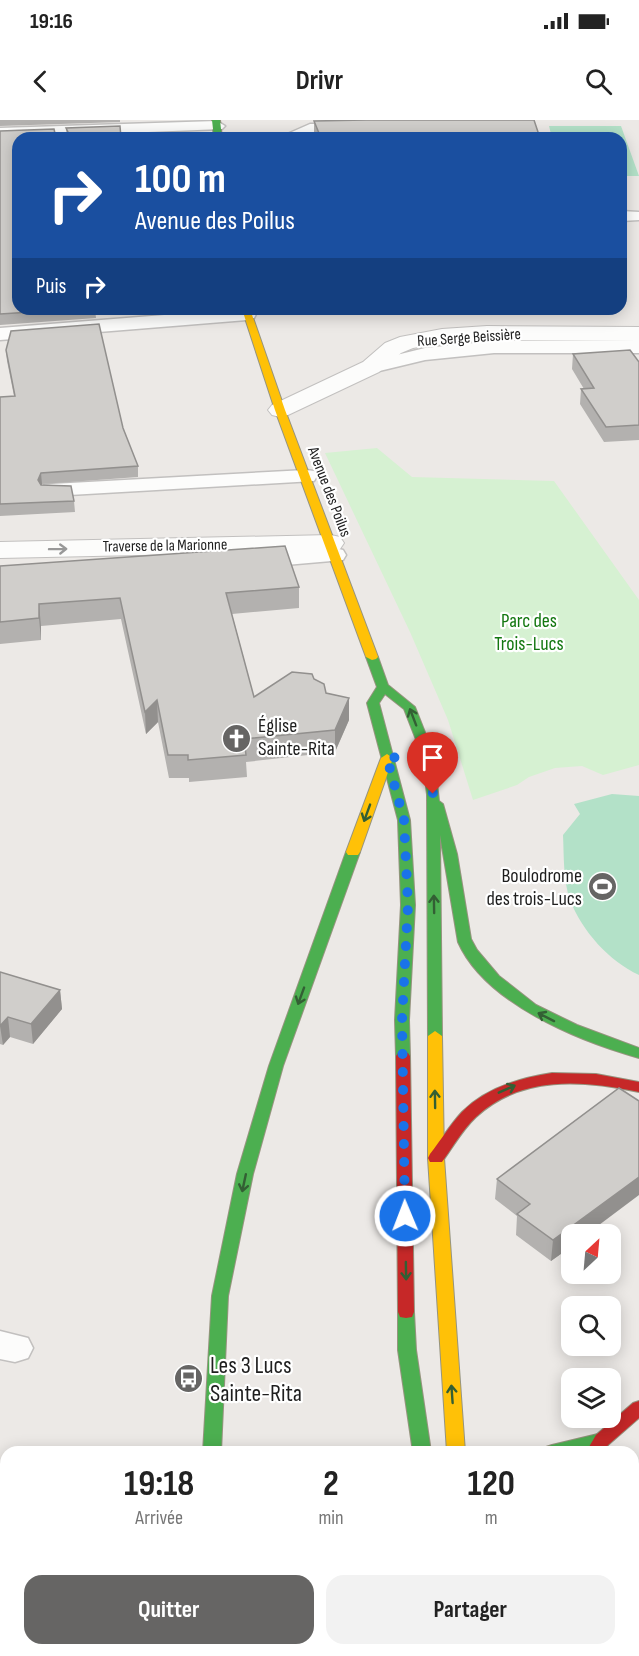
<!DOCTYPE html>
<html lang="fr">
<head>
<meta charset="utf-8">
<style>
  :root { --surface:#fff; --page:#f2f2f2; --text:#222; --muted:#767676; --accent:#666564 }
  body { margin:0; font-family:"Sofia Sans Condensed",sans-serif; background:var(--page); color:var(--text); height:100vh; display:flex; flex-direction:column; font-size:22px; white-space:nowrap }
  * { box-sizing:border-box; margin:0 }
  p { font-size:20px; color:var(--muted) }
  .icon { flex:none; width:33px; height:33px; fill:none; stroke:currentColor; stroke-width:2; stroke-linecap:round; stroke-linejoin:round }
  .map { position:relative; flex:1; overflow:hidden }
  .panel { position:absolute; left:0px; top:1326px; width:639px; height:210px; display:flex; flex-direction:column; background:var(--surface); border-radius:18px 18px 0 0; box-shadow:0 3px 15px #0003 }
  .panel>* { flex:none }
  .banner { position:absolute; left:12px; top:12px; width:615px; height:183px; border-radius:18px; box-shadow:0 3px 15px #0003; background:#1a4fa0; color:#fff; overflow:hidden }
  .needle { width:39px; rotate:26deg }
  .tools { position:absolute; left:561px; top:1104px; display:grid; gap:12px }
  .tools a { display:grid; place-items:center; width:60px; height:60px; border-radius:12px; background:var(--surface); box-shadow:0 3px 15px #0003; font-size:30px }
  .pin { position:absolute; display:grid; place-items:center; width:51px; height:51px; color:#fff; margin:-62px -26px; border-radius:50% 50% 50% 0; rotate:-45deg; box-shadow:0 0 6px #0007 }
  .pin .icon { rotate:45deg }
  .me { position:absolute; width:66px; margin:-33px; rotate:359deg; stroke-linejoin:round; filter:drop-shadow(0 0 4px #0008) }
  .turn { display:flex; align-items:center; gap:21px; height:126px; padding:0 24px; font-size:27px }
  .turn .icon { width:78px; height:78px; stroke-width:2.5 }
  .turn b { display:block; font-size:42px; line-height:51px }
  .then { display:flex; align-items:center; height:57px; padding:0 24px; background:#0003; gap:12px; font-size:22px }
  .eta { display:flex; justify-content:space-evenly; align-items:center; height:102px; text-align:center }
  .eta b { font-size:36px; font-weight:700; line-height:42px }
  .button { display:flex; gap:12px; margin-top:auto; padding:12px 24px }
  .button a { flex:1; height:69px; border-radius:18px; background:var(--accent); color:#fff; font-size:24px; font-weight:700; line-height:69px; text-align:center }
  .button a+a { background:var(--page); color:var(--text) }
  .status { display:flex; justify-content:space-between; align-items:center; height:42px; padding:0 30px; background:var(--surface); direction:ltr }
  .status svg { height:16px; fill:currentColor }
  header { display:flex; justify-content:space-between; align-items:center; height:78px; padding:0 24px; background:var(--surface); font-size:27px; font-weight:700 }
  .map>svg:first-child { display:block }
  .park { fill:#d6f1d2 }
  .pitch { fill:#b3e1c8 }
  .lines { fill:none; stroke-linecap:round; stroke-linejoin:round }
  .lane-casing { stroke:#c2c0bf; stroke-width:3 }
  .street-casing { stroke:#c2c0bf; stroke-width:2 }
  .fast-casing { stroke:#96947f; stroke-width:2 }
  .slow-casing { stroke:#96947f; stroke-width:2 }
  .jam-casing { stroke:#96947f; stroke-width:2 }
  .lane { fill:#fcfcfb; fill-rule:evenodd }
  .street { fill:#fcfcfb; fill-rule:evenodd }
  .fast { fill:#4caf50; fill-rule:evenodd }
  .slow { fill:#ffc107; fill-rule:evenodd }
  .jam { fill:#c62828; fill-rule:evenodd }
  .wall { fill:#b3b1af }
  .shaded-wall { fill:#92908e }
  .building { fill:#d0cecb; stroke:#92908e; stroke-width:1.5 }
  .oneway { stroke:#989898 }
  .oneway2 { stroke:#335f34 }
  .route { stroke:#1a73e8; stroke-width:10; stroke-dasharray:0 18 }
  .labels { text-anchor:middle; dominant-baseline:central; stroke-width:4.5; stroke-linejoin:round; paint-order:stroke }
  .far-street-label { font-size:16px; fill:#1e1e1e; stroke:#fff }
  .park-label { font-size:20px; fill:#137710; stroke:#fff }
  .poi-label { font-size:20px; fill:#1e1e1e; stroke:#fff; text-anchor:start }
  .near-poi-label { font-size:24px; fill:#1e1e1e; stroke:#fff; text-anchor:start }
</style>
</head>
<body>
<div class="status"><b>19:16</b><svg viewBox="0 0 49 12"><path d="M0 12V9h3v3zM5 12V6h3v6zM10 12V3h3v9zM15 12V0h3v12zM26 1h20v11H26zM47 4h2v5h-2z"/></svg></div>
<header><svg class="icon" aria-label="back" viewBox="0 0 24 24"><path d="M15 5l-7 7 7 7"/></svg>Drivr<svg class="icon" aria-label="search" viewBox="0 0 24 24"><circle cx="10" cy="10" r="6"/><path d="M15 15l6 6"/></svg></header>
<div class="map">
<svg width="639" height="1536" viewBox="0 0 639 1536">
  <rect width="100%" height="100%" fill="#ece9e6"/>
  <path class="park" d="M377,328l35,29 142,4 85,119v165l-36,10 -21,-9 -27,2 -26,9 -12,8 -44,15 -25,-80 -38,-88 -85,-179z"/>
  <path class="pitch" d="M549,6h72l18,50h-18v-38h-69z
    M612,674l27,2v179c-30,-14 -57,-44 -69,-75 -7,-20 -6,-45 -7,-65l17,-21 -6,-10z"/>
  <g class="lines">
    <defs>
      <path id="lane" d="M217,1l8,5 -3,3 -222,9v-10z
        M310,4h44l8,5 -8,5h-42l-9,4h-21l3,-3z
        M621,91l18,1v8l-18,1z
        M240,189l14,1 2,4 -2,4 -7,2 -247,20v-12z
        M494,221h145v12h-145l-69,7 -54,13 -7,-2 -3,-4 3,-4 61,-15z
        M306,350l8,1 3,5 -3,5 -262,15 -8,-1 -3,-5 3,-5 8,-1z
        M335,428l8,2 3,5 -3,5 -92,8 -8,-2 -3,-5 3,-5 8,-2z
        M0,1211l28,7 5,10 -5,10 -13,4 -15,-3z"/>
      <path id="street" d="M487,206l152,1v14l-152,-1 -45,3 -29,5 -12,5 -22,19 -91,43 -8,2 -8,-2 -4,-5 4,-5 91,-43 22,-19 15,-6 42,-8z
        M331,415l9,2 4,6 -4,6 -9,2 -331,7v-16z"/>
      <path id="fast" d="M212,0h8l2,18h-8z
        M372,534l6,3 10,28 27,22 19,48 5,46 4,3 14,50 14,85 6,11 22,26 37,29 41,20 62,23v10c-61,-17 -154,-55 -181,-116l-18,-107 2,201 -7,5 -5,-2 -2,-3 -1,-242 -5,-39 -18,-46 -19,-15 -6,9 31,117 5,85 -6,115 1,36 -2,3h-10l-2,-3 -1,-36 6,-115 -3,-85 -31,-117 10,-16 -11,-30z
        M353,728l7,4 -77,214 -30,108 -25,122 -7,156h-18l9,-156 25,-122 32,-108 77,-214z
        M406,1186l6,1 2,5 2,38 15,102h-18l-15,-102v-38l2,-5z
        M602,1313l6,2 3,5 -3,5 -26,7h-39l3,-5 6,-2z
        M173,1530h20l-3,6h-20z"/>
      <path id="slow" d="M242,189h8l35,101 93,247 -2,2 -4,1 -6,-3 -91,-247z
        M387,634l6,4 -33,94 -2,3h-10l-2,-3 35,-94z
        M435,911l7,5 2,122 21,294h-18l-19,-294v-122z
        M249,1530h24l3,6h-24z
        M354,1530h25l-3,6h-25z"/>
      <path id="jam" d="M403,931l5,2 2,3 4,256 -2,5 -6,1 -6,-1 -2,-5 -2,-256 2,-3z
        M552,953l44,1 43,8v10c-56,-12 -118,-17 -163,25 -14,13 -23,30 -34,45h-12l-2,-4 2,-4c11,-14 20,-29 32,-42 24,-24 57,-34 90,-39z
        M639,1281v17l-31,27 -4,7h-18l10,-17 37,-32z
        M439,1530h20l1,6h-20z"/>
    </defs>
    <use href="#lane" class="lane-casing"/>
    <use href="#street" class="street-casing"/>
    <use href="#fast" class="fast-casing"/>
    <use href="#slow" class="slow-casing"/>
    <use href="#jam" class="jam-casing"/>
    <use href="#lane" class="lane"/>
    <use href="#street" class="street"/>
    <use href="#fast" class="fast"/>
    <use href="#slow" class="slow"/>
    <use href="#jam" class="jam"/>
  </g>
  <path class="wall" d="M0,0h120v2l-120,4z
    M366,0h179h-11l6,18h-225l-1,-2v-15z
    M66,8l55,10h-54z
    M0,11l18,178h77l1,9 -96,7z
    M6,230l117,78 15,38v11l-96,7v1l32,16 1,11 -75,4v-119l14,-1 -7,-35z
    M573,234l66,8v78l-35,2 -24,-38 1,-15h3l-12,-20z
    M0,446l299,21v21l-67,6 22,83 60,-18 35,41 -14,32 -89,10 1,15 -58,5v-4h-20l-11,-56 -12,12 -25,-115 -80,7v14l-41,4z
    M0,852l60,18 2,19 -29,35 -23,-7 -7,8 -3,-1z
    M497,1059l75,55v12l-21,15 -35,-26 1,-19 -22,-17z"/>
  <path class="shaded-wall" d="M155,189h24v3l-24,1z
    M41,353l1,11 -3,7 -1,-11z
    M39,484l2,22v14l-2,-22z
    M349,578v22l-14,32v-22z
    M157,580l1,22 -12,12 -1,-22z
    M60,870l2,19 -29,35 -2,-20z
    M8,897l2,20 -7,8 -3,-19z
    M639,1057v18l-52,39h-15v12l-21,15 2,-21z"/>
  <path class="building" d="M366,0h168l6,18h-219l-7,-17z
    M120,6l1,12h-50l-5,-10z
    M54,9l2,9h-38v171h60l-78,5v-183z
    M99,204l24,104 15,38 -97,7 -3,7 3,5 30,1 3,15 -74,3v-107l15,-1 -9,-46 5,-19z
    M630,230l9,12v63l-33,2 -25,-38 13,-1 -21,-34z
    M285,426l14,41 -73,6 28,104 38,-25 20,2 2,5 10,5 2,9 23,5 -14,32 -91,9 2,16 -58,5v-5h-20l-11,-55 -12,12 -25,-114 -81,6v14l-39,4v-56z
    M0,852l60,18 -29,34 -23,-7 -8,9z
    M619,968l20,13v76l-86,63 -36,-26 13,-10 -33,-25z"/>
  <defs><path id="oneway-shaft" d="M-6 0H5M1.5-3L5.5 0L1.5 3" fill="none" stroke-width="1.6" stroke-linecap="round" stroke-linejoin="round" transform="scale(1.5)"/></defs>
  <use class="oneway" href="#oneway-shaft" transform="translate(58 429) rotate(-1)"/>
  <g class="oneway2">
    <use href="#oneway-shaft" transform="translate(413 597) rotate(-111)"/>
    <use href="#oneway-shaft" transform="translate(367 693) rotate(110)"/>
    <use href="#oneway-shaft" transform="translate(434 784) rotate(-91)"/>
    <use href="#oneway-shaft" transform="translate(301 876) rotate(110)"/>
    <use href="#oneway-shaft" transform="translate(546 897) rotate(-153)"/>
    <use href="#oneway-shaft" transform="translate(507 969) rotate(-24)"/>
    <use href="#oneway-shaft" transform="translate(435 979) rotate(-91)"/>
    <use href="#oneway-shaft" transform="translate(244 1063) rotate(102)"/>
    <use href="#oneway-shaft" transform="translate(406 1151) rotate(89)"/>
    <use href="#oneway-shaft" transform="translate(452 1274) rotate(-94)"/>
  </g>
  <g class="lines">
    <path class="route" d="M405,1096l-3,-196 6,-115 -4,-85 -17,-62 41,-3 5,39"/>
  </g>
  <defs>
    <symbol id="church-disc" viewBox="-11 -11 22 22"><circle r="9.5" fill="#666564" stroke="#fff"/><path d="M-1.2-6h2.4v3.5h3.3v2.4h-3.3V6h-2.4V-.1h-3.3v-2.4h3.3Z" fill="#fff"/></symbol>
    <symbol id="stadium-disc" viewBox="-11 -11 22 22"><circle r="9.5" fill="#666564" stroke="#fff"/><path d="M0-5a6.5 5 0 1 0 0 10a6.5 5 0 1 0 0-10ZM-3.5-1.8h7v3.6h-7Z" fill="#fff"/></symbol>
    <symbol id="bus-disc" viewBox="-11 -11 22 22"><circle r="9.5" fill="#666564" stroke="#fff"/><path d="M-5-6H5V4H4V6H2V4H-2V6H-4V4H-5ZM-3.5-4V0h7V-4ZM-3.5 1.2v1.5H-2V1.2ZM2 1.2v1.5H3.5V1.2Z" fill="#fff"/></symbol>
  </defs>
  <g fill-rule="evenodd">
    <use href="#church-disc" x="220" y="602" width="33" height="33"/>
    <use href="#stadium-disc" x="586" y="750" width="33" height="33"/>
    <use href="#bus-disc" x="172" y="1242" width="33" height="33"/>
  </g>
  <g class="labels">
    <g class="far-street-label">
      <text transform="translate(469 218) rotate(-4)">Rue Serge Beissière</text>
      <text transform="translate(329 372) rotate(69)">Avenue des Poilus</text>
      <text transform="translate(165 426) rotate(-1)">Traverse de la Marionne</text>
    </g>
    <g class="park-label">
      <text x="529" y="501">Parc des<tspan x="529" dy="23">Trois-Lucs</tspan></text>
    </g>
    <g class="poi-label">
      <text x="258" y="606">Église<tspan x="258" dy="23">Sainte-Rita</tspan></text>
      <text x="582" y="756" text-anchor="end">Boulodrome<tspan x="582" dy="23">des trois-Lucs</tspan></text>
    </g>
    <g class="near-poi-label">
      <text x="210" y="1245">Les 3 Lucs<tspan x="210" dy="28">Sainte-Rita</tspan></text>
    </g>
  </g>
</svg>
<div class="tools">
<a><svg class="needle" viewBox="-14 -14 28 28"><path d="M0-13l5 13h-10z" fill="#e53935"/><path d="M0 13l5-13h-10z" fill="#767676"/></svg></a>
<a><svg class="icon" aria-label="search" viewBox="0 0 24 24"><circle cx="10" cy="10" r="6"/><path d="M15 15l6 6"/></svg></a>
<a><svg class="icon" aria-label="layers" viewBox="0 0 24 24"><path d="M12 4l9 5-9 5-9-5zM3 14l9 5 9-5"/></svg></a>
</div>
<div class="pin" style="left:433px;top:674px;background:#d93025"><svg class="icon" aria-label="arrive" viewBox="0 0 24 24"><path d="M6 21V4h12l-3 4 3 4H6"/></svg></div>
<svg class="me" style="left:405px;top:1096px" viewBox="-20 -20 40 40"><circle r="17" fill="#1a73e8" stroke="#fff" stroke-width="3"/><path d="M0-11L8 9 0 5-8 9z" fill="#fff"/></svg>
<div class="banner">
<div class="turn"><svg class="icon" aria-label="right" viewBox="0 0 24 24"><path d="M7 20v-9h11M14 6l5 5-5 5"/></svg><div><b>100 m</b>Avenue des Poilus</div></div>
<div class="then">Puis<svg class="icon" aria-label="right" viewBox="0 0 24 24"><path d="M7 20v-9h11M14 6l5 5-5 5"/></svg></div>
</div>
<section class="panel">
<div class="eta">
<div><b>19:18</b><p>Arrivée</p></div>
<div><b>2</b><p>min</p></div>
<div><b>120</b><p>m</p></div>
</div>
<div class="button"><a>Quitter</a><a>Partager</a></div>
</section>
</div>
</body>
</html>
